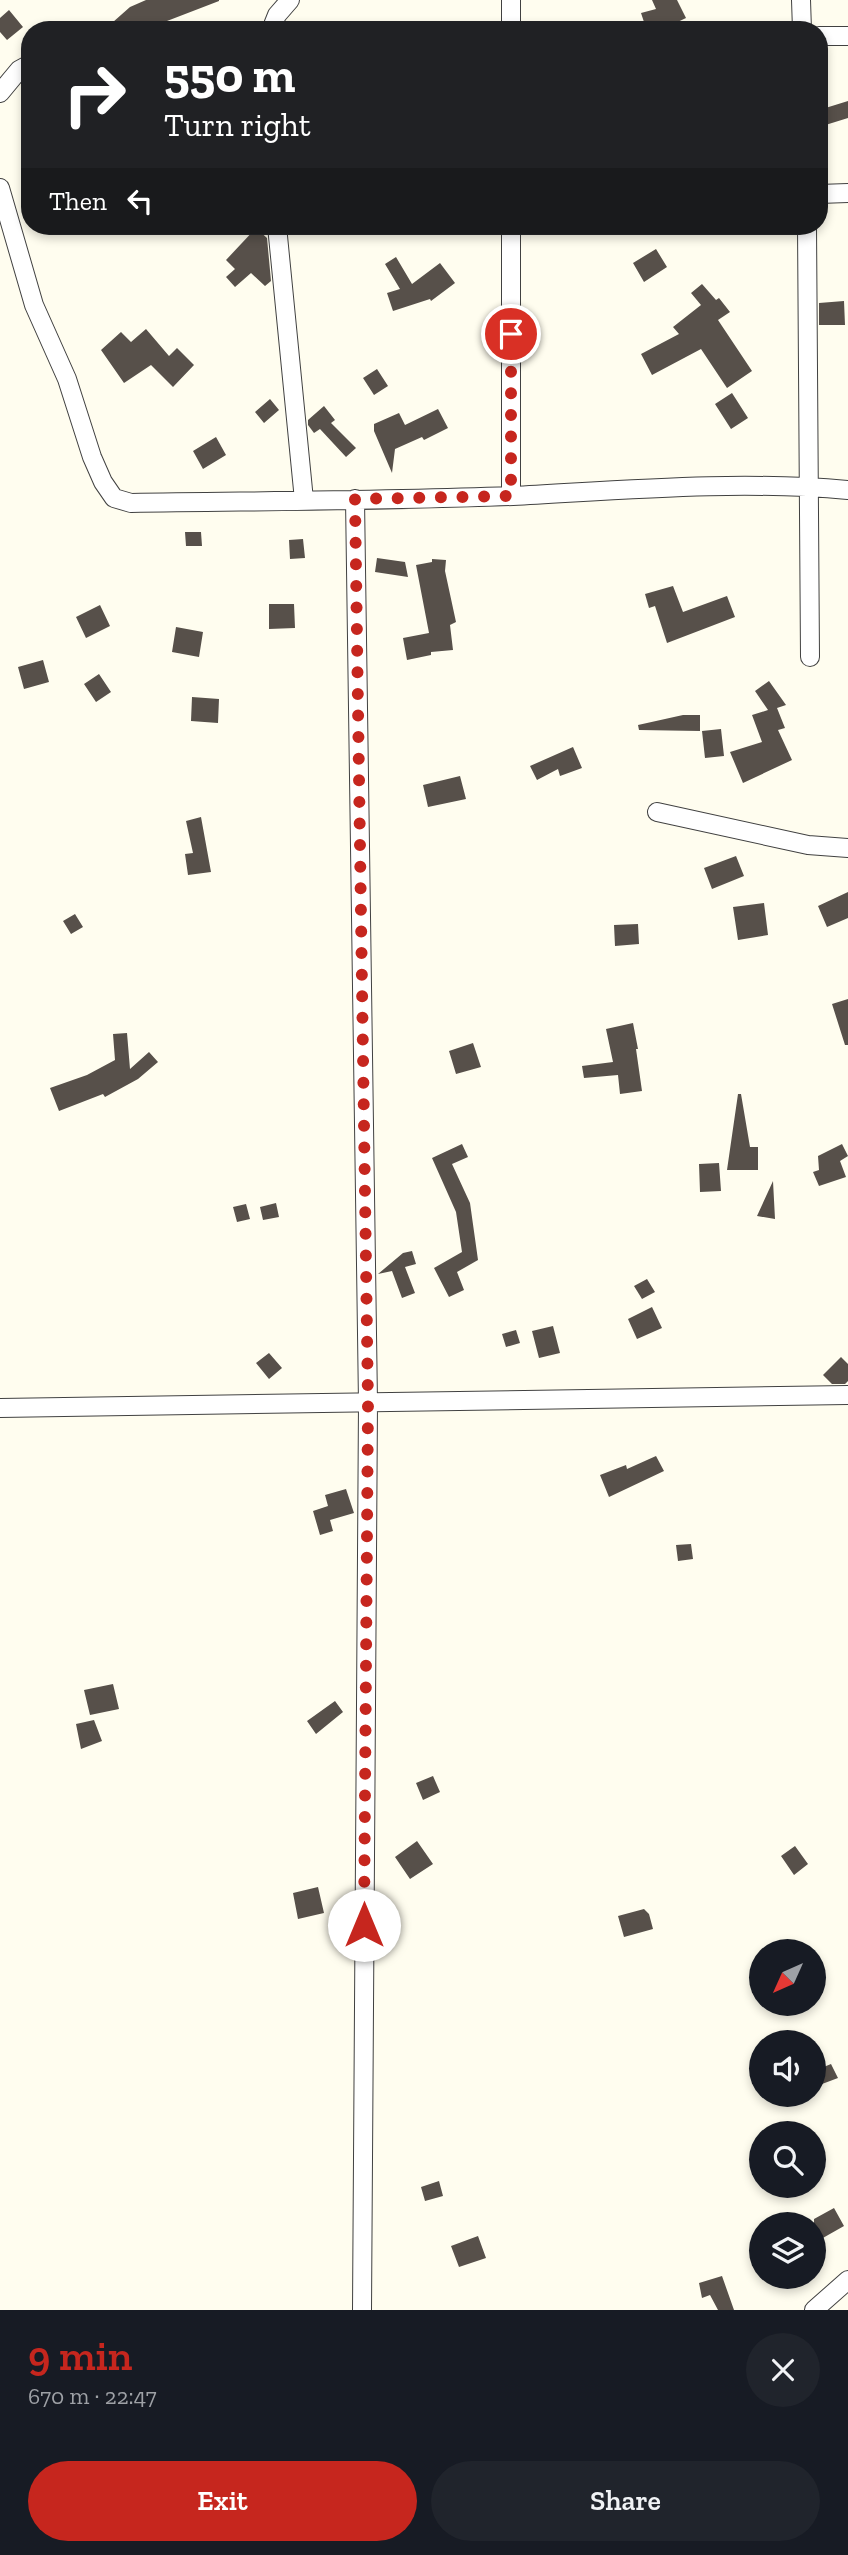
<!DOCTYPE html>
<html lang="en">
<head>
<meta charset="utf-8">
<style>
  :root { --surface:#171b24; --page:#20242c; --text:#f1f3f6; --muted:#9ea1a6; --accent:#c6261e }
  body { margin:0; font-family:"Zilla Slab",serif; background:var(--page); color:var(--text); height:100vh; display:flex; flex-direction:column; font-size:26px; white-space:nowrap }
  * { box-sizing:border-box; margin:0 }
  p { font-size:23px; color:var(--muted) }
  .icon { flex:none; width:38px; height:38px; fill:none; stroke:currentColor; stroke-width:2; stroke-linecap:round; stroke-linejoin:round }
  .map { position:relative; height:2310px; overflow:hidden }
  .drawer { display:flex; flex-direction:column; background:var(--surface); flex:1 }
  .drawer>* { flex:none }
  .guide { position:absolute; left:21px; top:21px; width:807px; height:214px; border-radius:28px; box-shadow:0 4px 10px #0003; background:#202124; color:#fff; overflow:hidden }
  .needle { width:46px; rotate:225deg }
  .tools { position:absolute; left:749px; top:1939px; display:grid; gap:14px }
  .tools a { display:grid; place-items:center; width:77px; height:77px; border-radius:50%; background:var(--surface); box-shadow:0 4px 10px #0003; font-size:35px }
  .pin { position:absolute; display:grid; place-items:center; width:60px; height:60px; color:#fff; margin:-30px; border:4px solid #fff; border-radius:50%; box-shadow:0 2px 7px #0007 }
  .me { position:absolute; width:77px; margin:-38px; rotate:0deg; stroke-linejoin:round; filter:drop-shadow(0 0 5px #0008) }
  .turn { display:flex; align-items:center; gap:24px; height:147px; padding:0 28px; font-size:32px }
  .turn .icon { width:91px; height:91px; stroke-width:2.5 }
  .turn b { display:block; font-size:49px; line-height:60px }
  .then { display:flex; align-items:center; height:66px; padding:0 28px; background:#0003; gap:14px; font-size:26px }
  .round { display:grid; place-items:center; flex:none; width:74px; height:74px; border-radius:37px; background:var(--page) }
  .summary { display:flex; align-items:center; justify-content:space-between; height:119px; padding:0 28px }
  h1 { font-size:42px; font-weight:600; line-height:52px; color:var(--accent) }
  .cta { display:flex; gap:14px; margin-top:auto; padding:14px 28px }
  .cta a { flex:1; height:80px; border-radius:42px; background:var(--accent); color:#fff; font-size:28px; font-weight:600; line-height:80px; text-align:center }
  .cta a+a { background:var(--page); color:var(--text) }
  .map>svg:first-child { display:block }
  .building { fill:#57504a }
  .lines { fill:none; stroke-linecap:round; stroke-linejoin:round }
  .street-casing { stroke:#414141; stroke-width:20 }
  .street { stroke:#fff; stroke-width:18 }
  .route { stroke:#c6261e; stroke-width:12; stroke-dasharray:0 21.6 }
</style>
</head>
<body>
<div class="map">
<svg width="848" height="2310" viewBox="0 0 848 2310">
  <rect width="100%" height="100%" fill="#fffdef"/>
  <path class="building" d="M146,0h73v1l-65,25 2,4h-52l26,-23z
    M652,0h25l9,18 -21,10 -4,-7 -16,4 -4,-12 15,-4z
    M9,10l14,17 -16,13 -7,-8v-14z
    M848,101v17l-29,9v-17z
    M256,228l11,10 4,43 -6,5 -14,-13 -16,14 -9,-10 9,-8 -9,-9z
    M656,249l11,18 -23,15 -11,-19z
    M396,257l16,27 28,-21 15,20 -24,18 -1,-2 -37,12 -6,-18 13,-4 -15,-25z
    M702,284l14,16 3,-2 11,14 -12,8 34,51 -25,17 -26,-39 -49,26 -11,-21 38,-20 -6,-7 28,-22 -10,-12z
    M844,301l1,24h-26v-22z
    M146,329l23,27 8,-8 17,17 -21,22 -22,-22 -27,18 -23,-33 20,-18 10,10z
    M377,369l11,17 -14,9 -11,-17z
    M732,393l16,25 -17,11 -16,-25z
    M270,399l9,11 -15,13 -9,-11z
    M324,406l11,14 -4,3 25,25 -10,9 -26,-28 -6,4 -6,-8v-5z
    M438,409l10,19 -24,12 -2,-3 -27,12 -3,24 -18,-42v-7l25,-11 6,12z
    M216,437l10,18 -23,14 -10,-18z
    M185,532h16l1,14h-16z
    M303,539l2,19 -15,1 -1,-19z
    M377,558l28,4 3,15 -33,-5z
    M432,559l14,1 -1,11 11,51 -6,3 3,25 -22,2v3l-24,5 -4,-22 26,-5 -13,-68 16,-3z
    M673,586l10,26 44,-16 8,21 -68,26 -12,-37 -6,2 -4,-14z
    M269,604h25l1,24 -26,1z
    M100,605l10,21 -24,12 -10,-21z
    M176,627l27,5 -4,25 -27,-5z
    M43,660l6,22 -25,7 -6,-22z
    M99,674l12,18 -15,10 -12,-18z
    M769,681l17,24 -9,3 8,20 -7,2 14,30 -49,23 -13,-31 32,-10 -10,-27 16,-5 -13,-19z
    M192,697l27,2 -1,24 -27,-2z
    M683,715h17v16l-61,-1 -1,-5z
    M721,729l3,27 -19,2 -3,-27z
    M573,747l9,21 -22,8 -2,-7 -21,11 -7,-14z
    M460,776l6,23 -38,8 -5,-22z
    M201,817l10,55 -23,3 -3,-21 8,-1 -7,-32z
    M736,856l8,20 -32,13 -8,-21z
    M848,892v26l-21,9 -9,-21z
    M764,903l4,32 -30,5 -5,-33z
    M75,914l8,13 -12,7 -8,-13z
    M638,924l1,20 -24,2 -1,-21z
    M848,999v46h-3l-13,-41z
    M633,1023l5,26h-2l6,42 -22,3 -2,-19 -34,3 -2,-12 31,-4 -7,-33z
    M127,1033l3,36 19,-17 9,10 -20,17 -33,18 -2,-3 -44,17 -9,-23 37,-13 28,-15 -2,-26z
    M473,1043l8,24 -25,7 -7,-23z
    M738,1094h3l9,53h8v23h-31z
    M462,1144l6,13 -16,7 18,39 8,57 -21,12 7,18 -15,7 -15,-29 28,-16 -6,-40 -24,-54z
    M842,1144l6,12 -8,5 6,16 -27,9 -6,-14 6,-2 -1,-14z
    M719,1163l2,28 -21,1 -1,-28z
    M773,1181l2,38 -18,-3z
    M276,1203l3,14 -16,3 -3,-13z
    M246,1204l4,15 -13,3 -4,-15z
    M412,1251l4,13 -11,3 10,26 -13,5 -10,-27 -14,3 25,-21z
    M647,1279l8,13 -13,7 -8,-13z
    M652,1307l10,21 -25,11 -9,-20z
    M553,1326l7,27 -21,5 -7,-27z
    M516,1330l4,13 -14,4 -4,-13z
    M269,1353l13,15 -13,11 -13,-16z
    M841,1357l7,7v17l-3,3h-13l-9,-9z
    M656,1456l8,15 -55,26 -9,-22 26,-10 1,4z
    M346,1489l8,24 -24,7 3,11 -13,4 -7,-24 15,-5 -3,-11z
    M691,1544l2,15 -15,2 -2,-16z
    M113,1684l6,25 -29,6 -6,-25z
    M335,1701l8,11 -27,22 -9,-13z
    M94,1720l8,21 -21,8 -5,-25z
    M433,1776l7,16 -17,8 -7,-17z
    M417,1841l16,23 -23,15 -15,-22z
    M795,1846l13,18 -14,11 -13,-19z
    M318,1887l6,26 -26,6 -5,-26z
    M644,1909l5,5 4,15 -29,8 -6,-21z
    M831,2064l7,14 -24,9v-16z
    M439,2181l4,15 -18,5 -4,-14z
    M834,2208l10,18 -30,17v-24z
    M478,2236l8,22 -27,9 -8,-21z
    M722,2276l12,34h-16l-8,-15 -8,3 -3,-15z"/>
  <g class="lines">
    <defs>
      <path id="street" d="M511,0v30
        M801,0l1,30
        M271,30l6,-15 13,-15
        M819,36h29
        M0,93l19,-23 11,-6
        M0,188l34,117 33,74 25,78 11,25 11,16 17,5c127,-2 255,-2 382,-7 112,-6 224,-16 335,-6
        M819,194l29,-1
        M277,226l27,274
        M807,226l3,431
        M511,496v-270
        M355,499l13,904 -6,907
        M657,812l151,33 40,3
        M0,1408l848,-13
        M814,2310l34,-30"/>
    </defs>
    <use href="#street" class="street-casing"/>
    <use href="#street" class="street"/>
  </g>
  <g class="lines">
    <path class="route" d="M364,1925l4,-522 -13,-904 156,-3v-162"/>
  </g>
</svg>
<div class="tools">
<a><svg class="needle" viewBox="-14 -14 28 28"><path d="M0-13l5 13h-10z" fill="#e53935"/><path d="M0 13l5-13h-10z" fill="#9ea1a6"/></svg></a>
<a><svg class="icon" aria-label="sound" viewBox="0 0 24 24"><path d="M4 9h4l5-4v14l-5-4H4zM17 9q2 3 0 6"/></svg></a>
<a><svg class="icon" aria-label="search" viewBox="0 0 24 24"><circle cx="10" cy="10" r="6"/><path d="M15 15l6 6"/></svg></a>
<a><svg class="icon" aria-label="layers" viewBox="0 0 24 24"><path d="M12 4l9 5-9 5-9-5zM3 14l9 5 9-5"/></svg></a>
</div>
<div class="pin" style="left:511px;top:334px;background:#d93025"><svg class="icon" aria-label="arrive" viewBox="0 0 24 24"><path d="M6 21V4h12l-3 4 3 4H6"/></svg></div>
<svg class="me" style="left:364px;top:1925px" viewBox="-20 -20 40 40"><circle r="19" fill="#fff"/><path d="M0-13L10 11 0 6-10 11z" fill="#c6261e"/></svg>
<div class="guide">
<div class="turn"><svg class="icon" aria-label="right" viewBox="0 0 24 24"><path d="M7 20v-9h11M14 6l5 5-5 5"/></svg><div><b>550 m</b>Turn right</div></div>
<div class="then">Then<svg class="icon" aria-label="left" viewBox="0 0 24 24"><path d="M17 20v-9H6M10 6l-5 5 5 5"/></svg></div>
</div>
</div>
<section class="drawer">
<div class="summary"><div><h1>9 min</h1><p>670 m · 22:47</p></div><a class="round"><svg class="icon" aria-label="close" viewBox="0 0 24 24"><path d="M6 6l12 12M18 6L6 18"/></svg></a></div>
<div class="cta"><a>Exit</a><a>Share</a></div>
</section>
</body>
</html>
